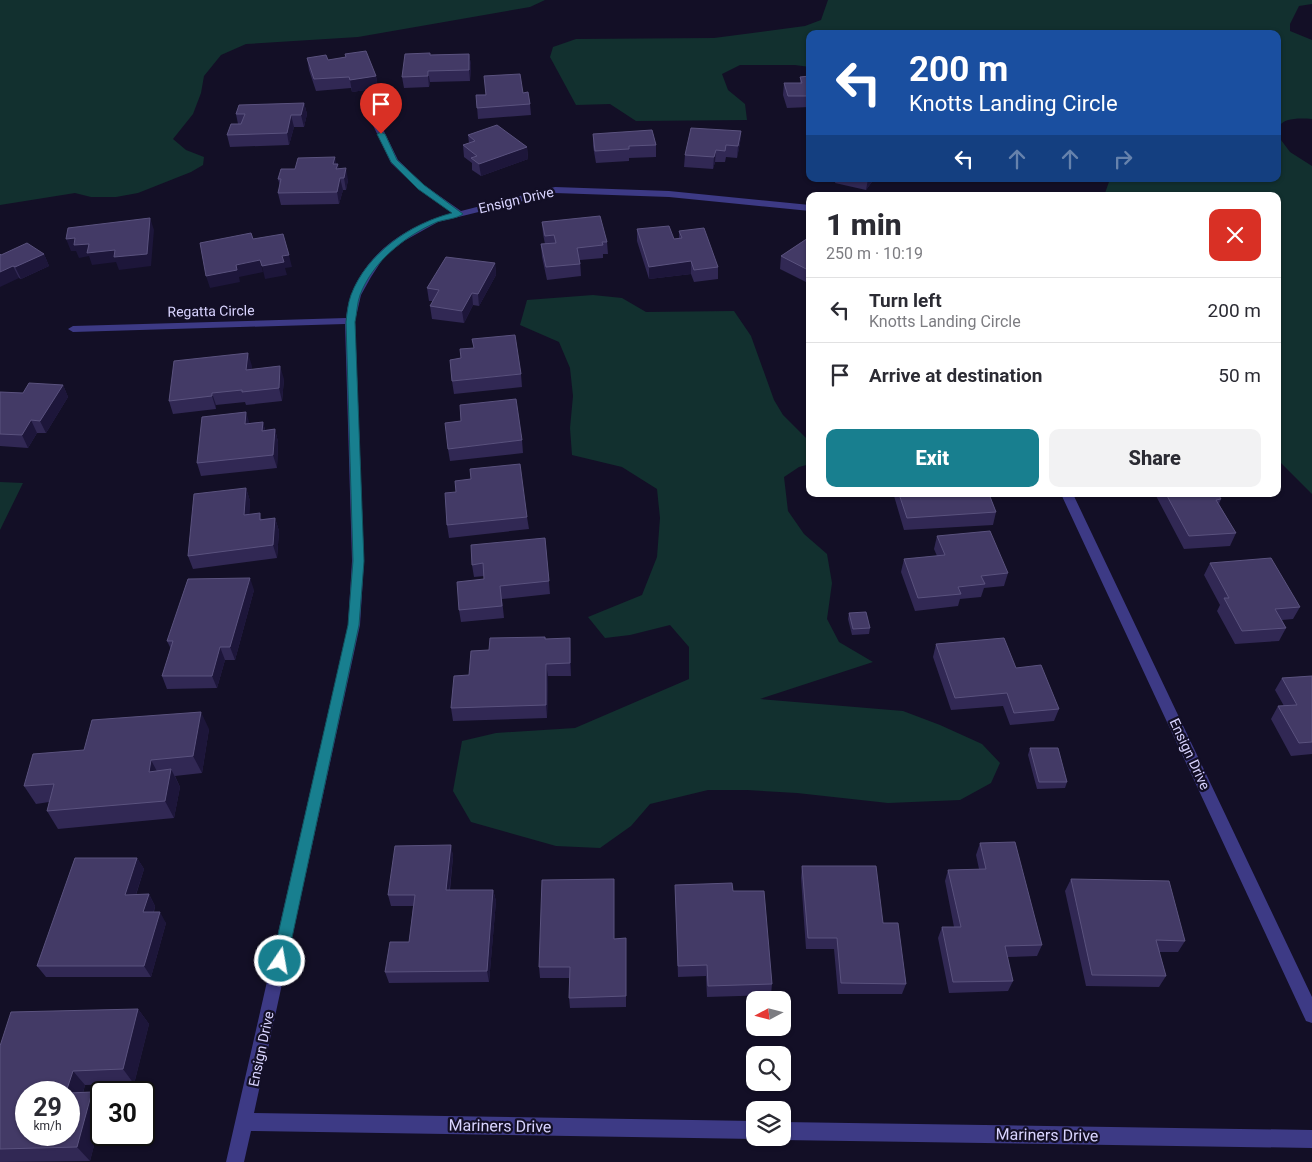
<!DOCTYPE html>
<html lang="en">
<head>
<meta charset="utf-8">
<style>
  :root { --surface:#fff; --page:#f2f2f3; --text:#2b2b33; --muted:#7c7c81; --line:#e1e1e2; --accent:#187f8f }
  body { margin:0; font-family:Roboto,sans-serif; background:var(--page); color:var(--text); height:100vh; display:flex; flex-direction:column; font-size:19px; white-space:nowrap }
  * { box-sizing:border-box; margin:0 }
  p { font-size:16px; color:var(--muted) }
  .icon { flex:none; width:28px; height:28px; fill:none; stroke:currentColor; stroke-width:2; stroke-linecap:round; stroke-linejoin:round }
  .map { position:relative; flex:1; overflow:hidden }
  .panel { position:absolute; left:806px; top:192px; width:475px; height:305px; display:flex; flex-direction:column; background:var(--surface); border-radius:10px; box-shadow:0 1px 4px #0004 }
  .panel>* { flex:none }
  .hud { position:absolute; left:806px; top:30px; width:475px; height:152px; border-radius:10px; box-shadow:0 1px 4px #0004; background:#1a4fa0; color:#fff; overflow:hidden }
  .needle { width:32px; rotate:263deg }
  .buttons { position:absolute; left:746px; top:991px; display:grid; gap:10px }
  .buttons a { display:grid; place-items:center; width:45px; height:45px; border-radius:10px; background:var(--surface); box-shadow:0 1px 4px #0004; font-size:25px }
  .speed { position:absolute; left:15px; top:1081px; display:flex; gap:10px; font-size:25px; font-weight:700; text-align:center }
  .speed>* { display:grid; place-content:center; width:65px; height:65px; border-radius:50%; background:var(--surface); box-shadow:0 1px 4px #0004; line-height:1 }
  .speed small { font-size:12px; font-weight:400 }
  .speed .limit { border:2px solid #111; border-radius:8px; background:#fff; color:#111 }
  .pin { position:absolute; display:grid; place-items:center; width:42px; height:42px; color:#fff; margin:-51px -21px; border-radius:50% 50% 50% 0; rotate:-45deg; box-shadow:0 0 5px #0007 }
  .pin .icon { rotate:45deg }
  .me { position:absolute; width:55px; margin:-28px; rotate:12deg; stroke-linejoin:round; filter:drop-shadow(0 0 4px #0008) }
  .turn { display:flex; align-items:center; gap:18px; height:105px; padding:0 20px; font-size:22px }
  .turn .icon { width:65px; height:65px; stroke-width:2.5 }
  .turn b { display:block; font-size:35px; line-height:42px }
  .lanes { display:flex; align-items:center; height:48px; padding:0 20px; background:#0003; justify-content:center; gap:25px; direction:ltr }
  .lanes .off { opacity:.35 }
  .round { display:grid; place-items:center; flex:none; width:52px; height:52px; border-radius:10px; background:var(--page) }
  .head { display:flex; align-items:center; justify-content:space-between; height:85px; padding:0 20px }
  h1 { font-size:30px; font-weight:800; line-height:38px }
  .cta { display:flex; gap:10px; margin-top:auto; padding:10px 20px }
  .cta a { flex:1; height:58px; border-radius:10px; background:var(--accent); color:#fff; font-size:20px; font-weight:800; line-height:58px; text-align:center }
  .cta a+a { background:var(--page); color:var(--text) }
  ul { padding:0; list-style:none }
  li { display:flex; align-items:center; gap:15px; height:65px; padding:0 20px; border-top:1px solid var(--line) }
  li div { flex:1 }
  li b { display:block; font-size:19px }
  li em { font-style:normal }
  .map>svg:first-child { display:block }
  .green { fill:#12302f }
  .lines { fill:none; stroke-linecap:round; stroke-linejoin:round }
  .minor { fill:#3d3a85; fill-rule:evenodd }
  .wall { fill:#312854 }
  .shaded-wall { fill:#1d163a }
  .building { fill:#433a66; stroke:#5a527e }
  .route { fill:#187f8f; stroke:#10535d }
  .labels { text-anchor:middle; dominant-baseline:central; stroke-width:4.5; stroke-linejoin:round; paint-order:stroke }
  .street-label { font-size:14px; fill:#d9d4ff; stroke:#130f26 }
  .near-street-label { font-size:16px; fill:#d9d4ff; stroke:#130f26 }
</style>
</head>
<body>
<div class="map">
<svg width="1312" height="1162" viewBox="0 0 1312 1162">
  <rect width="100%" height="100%" fill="#130f26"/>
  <path class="green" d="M0,0h545l-15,7 -172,30 -112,7 -25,11 -17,21 -3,17 -8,21 -20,25 13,11 18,7 -1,8 -12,7 -53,21 -22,4h-25l-16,-4 -75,12z
    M828,0h484v4l-13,2 -9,18v7l22,9v79c-11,-1 -29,-2 -34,9v-94h-468v33l-15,-2h-55l-18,9 6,16 17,14 2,16 -111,1 -26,-17 -34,1 -26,-48 3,-10 23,-8 138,-1 91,-12 16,-6z
    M1278,136l12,16 22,14v328l-34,-34v-264h-174l6,-17h168z
    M593,295l29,3 24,14 88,-1 17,25 23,64 9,15 27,27v22l-11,3 -15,10 4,34 16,23 23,20 5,29 -5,36 12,23 34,20 -113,37 143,12 37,14 42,19 18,19 -9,20 -31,17 -72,3 -91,-10 -50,-3h-39l-58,14 -19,22 -31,22 -44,-2 -85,-24 -18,-31 9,-50 34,-8 79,-5 114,-49v-32l-19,-22 -40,10 -25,3 -17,-21 54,-22 15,-38 3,-39 -3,-29 -35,-22 -50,-12 -2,-27 3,-32 -3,-28 -11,-26 -39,-17 7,-25z
    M0,482l23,1 -23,47z"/>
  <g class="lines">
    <path class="minor" d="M372,119l7,2 19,39 26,25 37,26 94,-24 114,4 141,14v6l-141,-14 -114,-4 -117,29 -34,19 -20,16 -13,20 -10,18 -6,26 9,240 -4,64 -106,488 501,8v17h3l-3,1 -504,-8 -7,31h-18l122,-537 4,-64 -7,-237 -272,8 -5,-3 5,-3 273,-8c1,-7 2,-15 5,-23 16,-43 58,-71 101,-82l-34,-24 -27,-26 -20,-42z
      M1061,494h12l239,503v26l-6,-2z
      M782,1122l530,8v18l-530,-8 -6,-2h6z"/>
  </g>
  <path class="wall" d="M345,54l31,22 2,12 -26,4 -1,-4 -35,3 -7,-21 -2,-12 21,2 18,-2z
    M469,54l2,11 -1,16 -40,1 -1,5 -25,1 -2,-11 28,-22z
    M810,76v31l-23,1 -4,-13 1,-12h16v-6z
    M523,93l7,11 1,11 -53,4 -2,-24z
    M304,103l3,11 -3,13h-10l-5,18 -59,2 -3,-12 11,-11 -2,-10z
    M741,131l-1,12 -3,15 -11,-1 -1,5h-10l-2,7 -29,-2 1,-12z
    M593,134l63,11v12l-27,1v3l-33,2 -3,-17z
    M468,135l59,12 1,12 -47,17 -9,-6v-7l-8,-6 -1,-12 6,-2z
    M336,164l3,5 9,11 -2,10h-3l-4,14 -58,1 -3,-12 2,-7 -2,-7 17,-10z
    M836,179h38l-8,11 -31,-7z
    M542,222l65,20 1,12h-5v4l-23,2 1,16 -34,4 -5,-23 -1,-13h4l-2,-10z
    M637,229l37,10h5v-8l39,36v12l-24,3 -3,-8 -42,5 -12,-38z
    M810,240v44l-30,-15 1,-13z
    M44,254l5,12 -28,13 -2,-1 -18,-23z
    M495,263l1,12 -17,31 -6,-1 -9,18 -32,-4 -2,-13 3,-5h-4l-2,-13z
    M252,366l-1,3 33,10 -2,22 -36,4 -1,-3 -29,3v4l-43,5 -4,-13z
    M521,374l1,13 -68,7 -2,-13z
    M63,385l5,12 -22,36h-9l-9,15 -28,-2v-54l23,1z
    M263,422l2,8 10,-1 3,13 -1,26 -76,8 -4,-13 53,-40z
    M522,440l1,13 -73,8 -2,-12z
    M246,488l4,13 -1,13 13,5 13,-1 4,13 -2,27 -84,11 -5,-13z
    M877,494h112l7,18 -3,13 -89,5 -10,-34 -16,1z
    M1155,494h63l3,5 -2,5 17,29 -6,13 -46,3z
    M527,517l2,12 -80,9 -2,-13z
    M937,536l71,37 -4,13 -20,2 -3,9 -21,2 -2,7 -43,5 -14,-39 3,-13 33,-3 -3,-7z
    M545,538l5,56 -48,5 2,19 -43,4 -2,-12 25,-31v-3l-10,1 -2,-12z
    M1210,563l90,44 -7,12 -11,1 4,8 -7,13 -44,3 -18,-33 3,-6 -16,-30z
    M254,590l-19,70h-10l-8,28 -50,1 -5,-13 9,-27 -4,-8z
    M849,613l21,15 -1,6 -17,1 -4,-16z
    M545,637l1,2 25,12v25h-23l-1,42 -94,3 -2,-13 18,-33 20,-25z
    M936,644l80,24 43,41 -5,12 -44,4 -7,-19 -52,4 -18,-53z
    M1312,676v78l-21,2 -20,-37 7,-13h6l-9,-16 7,-12z
    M209,729l-7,44 -27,3 5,11 -6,31 -116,11 -11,-18 2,-9 -13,2 -12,-18 60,-36z
    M1030,748l37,34 -2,6 -28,1 -9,-34z
    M980,843l62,102 -5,11 -30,1 6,24 -5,10 -59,2 -11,-55 4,-11h12l-9,-46 3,-11 31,-1 -3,-14z
    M451,845l2,12 -3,33h43l3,11 -7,81 -100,1 -4,-11 24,-30 4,-36h-22l-3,-11z
    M137,858l7,11 -8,26 13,-1 6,12 -1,6 12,11 -15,54h-105l-9,-11z
    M802,866l81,57 23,61 -4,10h-64l-4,-45h-28l-5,-71z
    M1071,879l114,62 -7,11h-19l7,24 -7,11 -73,-1 -21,-95z
    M675,885l58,6 39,93 -1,11 -64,2 -1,-21 -28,1z
    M614,890v49l12,-1v69l-56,1 -1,-10v-20h-29l-1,-11z
    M138,1009l11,15 -15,60 -49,1 -2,8 9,-1 9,11v15l-11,43 -90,1v-116z"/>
  <path class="shaded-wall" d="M469,54l2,11 -1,16 -1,-11z
    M428,71l2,11 -1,5 -1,-11z
    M376,76l2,12 -26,4 -2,-12z
    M304,103l3,11 -3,13 -3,-12z
    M291,115l3,12 -5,18 -2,-12z
    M741,131l-1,12 -3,15 1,-12z
    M527,147l1,12 -47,17 -2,-12z
    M716,150l-1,12 -2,7 1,-12z
    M335,157l2,10 1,-3 2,12 -7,-12z
    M346,168l2,12 -2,10 -2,-12z
    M340,178l3,12 -4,14 -2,-12z
    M868,179h6l-8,11z
    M150,218l4,12 -3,36 -32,4 -3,-8 -24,3 -3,-9 -10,2 -3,-7h-5l-5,-12 9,-1 14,6 26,6z
    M44,254l5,12 -28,13 -6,-12z
    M289,255l3,12 -7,1 2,7 -22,4 -3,-13 20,-10z
    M260,260l3,12 -24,5 1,5 -30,6 -4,-12 30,-11z
    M691,261v13l-42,5v-12z
    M495,263l1,12 -17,31 -1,-12z
    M13,266l6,12 -19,9v-15z
    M472,293l1,12 -9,18 -2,-12z
    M248,353l4,13 -2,16 -4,-12z
    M280,366l4,13 -2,22 -3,-13z
    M63,385l5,12 -22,36 -6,-12z
    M212,393l4,12v4l-4,-13z
    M246,412l4,13 -5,-1z
    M31,420l6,13 -9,15 -6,-13z
    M263,422l3,13 -4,-4z
    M275,429l3,13 -1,26 -4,-13z
    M246,488l4,13 -1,26 -5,-12z
    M275,518l4,13 -2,27 -4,-13z
    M250,578l4,12 -19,70 -5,-13z
    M570,638l1,13v25l-1,-13z
    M220,647l5,13 -8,28 -5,-12z
    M546,664l2,12 -1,42 -1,-13z
    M201,712l8,17 -7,44 -9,-17z
    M151,760l9,17 -11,-5z
    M171,769l9,18 -6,31 -9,-17z
    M451,845l2,12 -5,45 -2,-12z
    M137,858l7,11 -12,37 -7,-11z
    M493,890l3,11 -7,81 -2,-11z
    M149,894l6,12 -5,17 -7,-11z
    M160,912l6,11 -15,54 -7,-11z
    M138,1009l11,15 -15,60 -11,-15z
    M73,1071l12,14 -6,22 -10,-11v-4h-3z
    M92,1092l9,11v15l-11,43 -13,-14z"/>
  <path class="building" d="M366,51l10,25 -26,4 -1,-3 -35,2 -7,-21 19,-3 2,5 18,-3 -1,-3z
    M430,53v2l39,-1v16l-41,1v5l-26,1 3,-23z
    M520,74l3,19 5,-1 2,12 -53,4 -1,-13h10l-2,-19z
    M810,76v20h-22l-4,-13h18l-2,-6z
    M304,103l-3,12h-10l-4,18 -60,2 4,-11h10l4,-10h-9l3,-9z
    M497,125l30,22 -48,17 -8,-6 6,-2 -14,-11 12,-4 -7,-6z
    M691,128l50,3 -3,15 -12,-1 -1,6 -9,-1 -2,7 -29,-2z
    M652,130l4,15 -27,1v3l-34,2 -2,-17z
    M335,157l-2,7h5l-2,5 10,-1 -2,10h-4l-3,14 -59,1 3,-14h-3l3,-10h14l3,-11z
    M600,216l7,26h-5l1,3 -26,3 3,16 -34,3 -5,-23 15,-1 -2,-8 -9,1 -3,-14z
    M150,218l-3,36 -33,3 1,-7 -28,3 2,-9 -15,1 1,-7 -9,1 2,-11z
    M669,226l5,13 8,-1 -3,-7 25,-3 14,39 -24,3 -3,-9 -42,6 -12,-38z
    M251,233l2,6 30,-5 6,21 -7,1 2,6 -22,4 -2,-6 -24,5 1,5 -31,6 -6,-33z
    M808,238l2,2v31l-29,-15z
    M27,243l17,11 -29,13 -2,-1 -13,6v-18l1,1z
    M446,257l49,6 -17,31 -6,-1 -10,18 -32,-5 9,-16 -12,-2z
    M515,335l6,39 -69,7 -2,-21 11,-2 -1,-9 14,-1 -2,-9z
    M248,353l-2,17 34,-4 -1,22 -37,4v-2l-30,3v3l-43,5 5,-40z
    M29,383l34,2 -23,36 -9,-1 -9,15 -22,-1v-42l23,1z
    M516,399l6,41 -74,9 -3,-26 16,-2 -1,-16z
    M246,412l-1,12 18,-2 -1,9 13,-2 -2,26 -76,8 5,-46z
    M520,464l7,53 -80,8 -2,-32 11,-1 -1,-11 16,-2 -1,-10z
    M246,488l-2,27 16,-2v7l15,-2 -2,27 -85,11 6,-62z
    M899,494h90l7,18 -89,6z
    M1166,494h52l3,5 -5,1 20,33 -47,3z
    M990,531l18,42 -27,3 4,8 -27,3 3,7 -43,4 -14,-39 41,-4 -8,-19z
    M545,538l4,43 -49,5 2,20 -43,4 -2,-28 27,-3 -1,-16 -11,2 -1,-20z
    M1271,558l29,49 -25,2 11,19 -44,3 -18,-33h5l-19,-35z
    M250,578l-20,69h-10l-8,29h-50l11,-35h-6l21,-62z
    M866,612l4,16 -17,1 -4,-16z
    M545,637v2l25,-1v25l-24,1v41l-95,3 3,-32 15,-1 2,-24 18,-1 1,-12z
    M1004,638l12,30 25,-3 18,44 -45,4 -7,-20 -52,5 -19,-54z
    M1312,676v66l-13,1 -21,-37 19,-1 -15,-27z
    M201,712l-8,44 -42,4 -2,12 22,-3 -6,32 -118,10 7,-27 -30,2 9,-32 51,-4 8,-30z
    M1030,748h28l9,34h-28z
    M1015,842l27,103 -37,1 8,35 -60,1 -11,-55h19l-13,-57 38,-1 -6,-26z
    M451,845l-5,45h47l-6,81 -102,1 5,-30h19l6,-47h-27l7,-49z
    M75,858h62l-12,37 24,-1 -6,18h17l-16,54h-107z
    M802,866h74l7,57h15l8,61 -65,-1 -4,-45h-29z
    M614,879v60l12,-1v58l-57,2 1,-31h-31l3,-87z
    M1071,879l98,2 16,60 -29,-1 10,36 -74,-1z
    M732,883l1,8h31l8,93 -64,2 -1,-21 -29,1 -3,-81z
    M138,1009l-15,60 -50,2 -7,21h-40v43h43v-42l23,-1 -15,55 -77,2v-103l11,-34z"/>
  <path class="route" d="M381,132l4,2 12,26 27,25 39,29c-7,5 -17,5 -26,8 -32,14 -64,39 -77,73 -3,8 -3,18 -5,27l9,239 -5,64 -72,336 -2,5 -5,2 -5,-2 -3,-5 76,-336 5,-64 -7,-239c1,-9 2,-19 5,-27 16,-42 59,-71 101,-82l-34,-24 -27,-27 -14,-28z"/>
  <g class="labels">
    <g class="street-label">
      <text transform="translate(516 200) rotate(-13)">Ensign Drive</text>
      <text transform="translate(211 311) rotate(-1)">Regatta Circle</text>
      <text transform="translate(1190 754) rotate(65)">Ensign Drive</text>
      <text transform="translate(261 1049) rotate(-78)">Ensign Drive</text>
    </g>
    <g class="near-street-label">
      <text transform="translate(500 1126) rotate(1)">Mariners Drive</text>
      <text transform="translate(1047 1135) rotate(1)">Mariners Drive</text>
    </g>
  </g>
</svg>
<div class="buttons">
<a><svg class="needle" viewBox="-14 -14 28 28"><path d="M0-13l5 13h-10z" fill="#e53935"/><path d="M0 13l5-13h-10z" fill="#7c7c81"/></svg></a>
<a><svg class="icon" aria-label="search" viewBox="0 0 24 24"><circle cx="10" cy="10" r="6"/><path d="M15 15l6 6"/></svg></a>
<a><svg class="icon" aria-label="layers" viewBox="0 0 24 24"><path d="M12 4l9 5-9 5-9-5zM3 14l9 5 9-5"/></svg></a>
</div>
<div class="speed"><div>29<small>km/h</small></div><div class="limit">30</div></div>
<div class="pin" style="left:381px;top:134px;background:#d93025"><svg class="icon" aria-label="arrive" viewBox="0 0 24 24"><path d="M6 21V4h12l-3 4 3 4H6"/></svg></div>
<svg class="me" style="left:280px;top:961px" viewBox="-20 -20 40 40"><circle r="17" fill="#187f8f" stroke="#fff" stroke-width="3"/><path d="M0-11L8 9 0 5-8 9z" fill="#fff"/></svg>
<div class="hud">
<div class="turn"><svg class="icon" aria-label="left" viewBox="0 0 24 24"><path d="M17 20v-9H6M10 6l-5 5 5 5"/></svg><div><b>200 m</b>Knotts Landing Circle</div></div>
<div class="lanes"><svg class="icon" aria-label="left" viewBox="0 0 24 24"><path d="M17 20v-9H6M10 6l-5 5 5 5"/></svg><svg class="icon off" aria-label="ahead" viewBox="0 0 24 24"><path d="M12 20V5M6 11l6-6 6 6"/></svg><svg class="icon off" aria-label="ahead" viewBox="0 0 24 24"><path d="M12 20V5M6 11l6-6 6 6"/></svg><svg class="icon off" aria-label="right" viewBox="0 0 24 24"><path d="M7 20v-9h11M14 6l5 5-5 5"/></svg></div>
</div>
<section class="panel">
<div class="head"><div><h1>1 min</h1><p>250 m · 10:19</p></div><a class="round" style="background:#d93025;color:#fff"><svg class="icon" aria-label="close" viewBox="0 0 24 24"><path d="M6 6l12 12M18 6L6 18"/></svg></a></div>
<ul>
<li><svg class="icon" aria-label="left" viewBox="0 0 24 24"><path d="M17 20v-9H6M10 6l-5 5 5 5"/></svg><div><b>Turn left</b><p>Knotts Landing Circle</p></div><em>200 m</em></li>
<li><svg class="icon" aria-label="arrive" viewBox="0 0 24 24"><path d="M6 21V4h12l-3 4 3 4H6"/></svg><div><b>Arrive at destination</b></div><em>50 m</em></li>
</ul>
<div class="cta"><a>Exit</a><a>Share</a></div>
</section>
</div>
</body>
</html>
